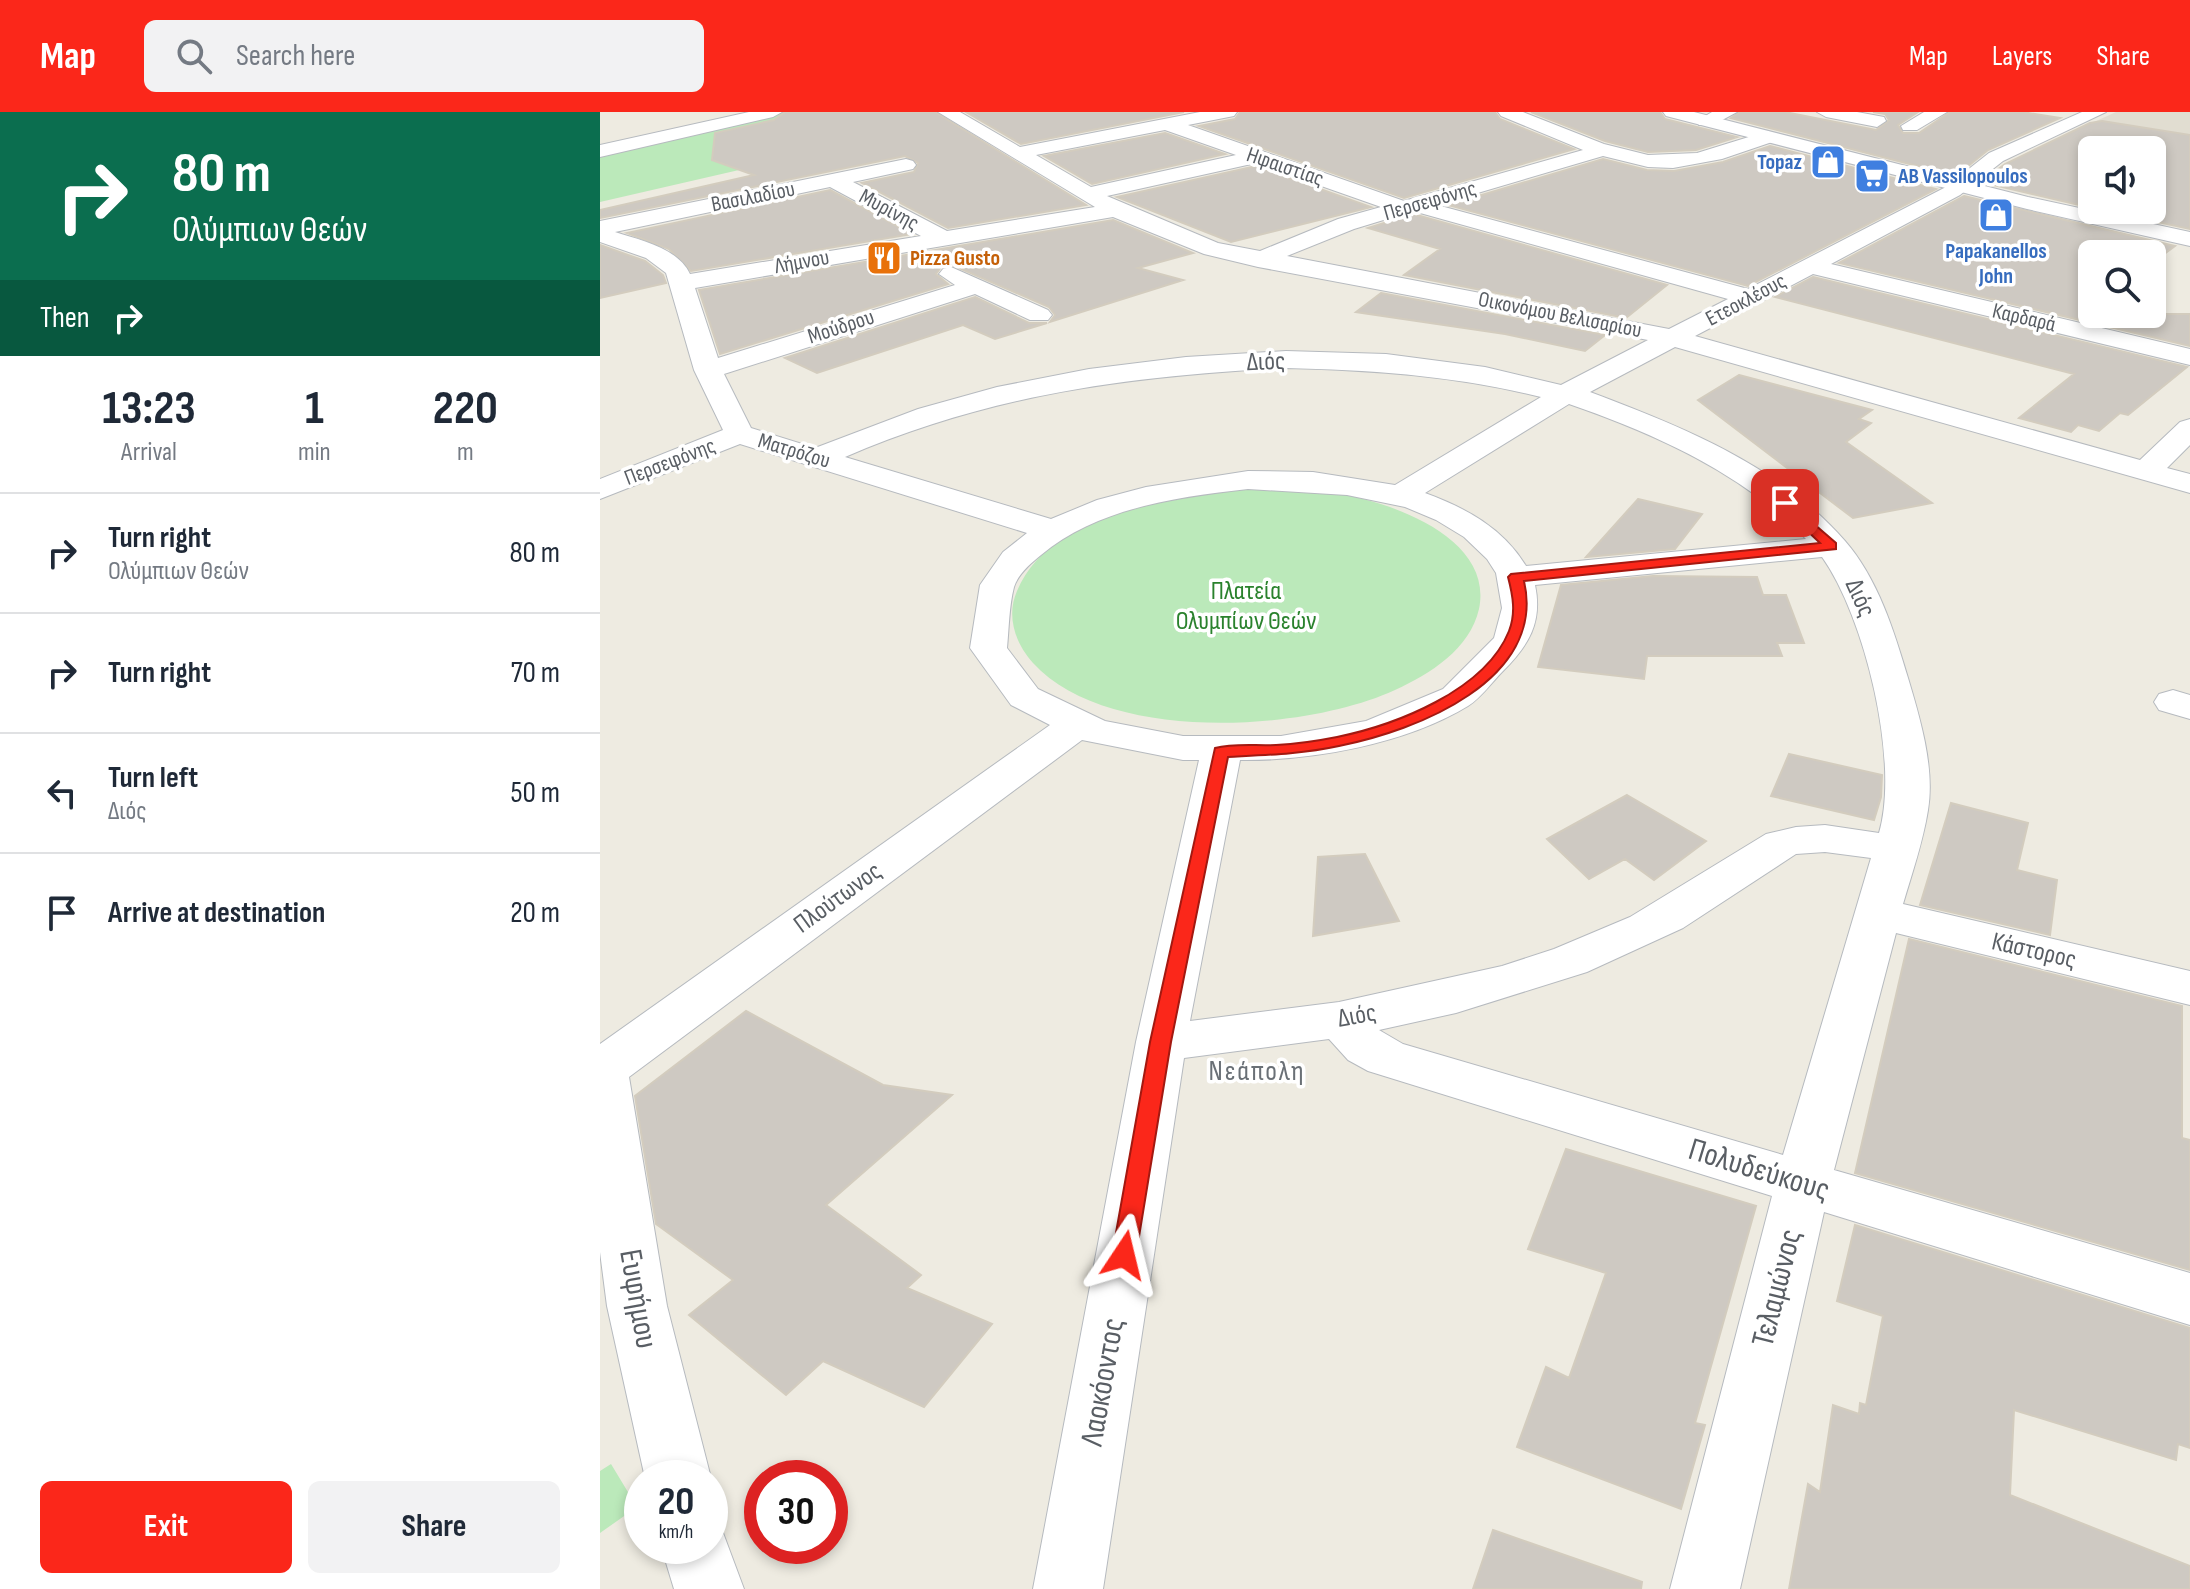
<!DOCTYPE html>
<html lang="en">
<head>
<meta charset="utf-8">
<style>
  :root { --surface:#fff; --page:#f2f2f3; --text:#1f2937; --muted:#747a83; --line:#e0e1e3; --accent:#fb271a }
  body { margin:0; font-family:"Sofia Sans Condensed",sans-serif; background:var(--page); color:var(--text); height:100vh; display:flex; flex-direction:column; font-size:30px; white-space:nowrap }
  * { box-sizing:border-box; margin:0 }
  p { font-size:26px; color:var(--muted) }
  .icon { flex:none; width:44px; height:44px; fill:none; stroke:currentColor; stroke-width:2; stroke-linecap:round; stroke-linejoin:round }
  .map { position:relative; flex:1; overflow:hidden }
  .side { display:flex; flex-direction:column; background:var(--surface); width:600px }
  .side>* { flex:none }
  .banner { background:#0b6e4f; color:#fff; overflow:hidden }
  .tools { position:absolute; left:1478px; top:24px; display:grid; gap:16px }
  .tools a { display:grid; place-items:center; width:88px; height:88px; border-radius:12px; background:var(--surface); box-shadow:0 4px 12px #0003; font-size:40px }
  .speed { position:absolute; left:24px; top:1348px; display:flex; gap:16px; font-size:40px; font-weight:700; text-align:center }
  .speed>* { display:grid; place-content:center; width:104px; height:104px; border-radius:50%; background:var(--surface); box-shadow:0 4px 12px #0003; line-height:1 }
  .speed small { font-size:20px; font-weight:400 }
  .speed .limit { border:12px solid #d22; background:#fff; color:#111 }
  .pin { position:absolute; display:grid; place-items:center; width:68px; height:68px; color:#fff; margin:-34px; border-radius:16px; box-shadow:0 4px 12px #0006 }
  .me { position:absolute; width:88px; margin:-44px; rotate:10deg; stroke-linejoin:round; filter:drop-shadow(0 0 6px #0008) }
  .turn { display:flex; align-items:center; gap:28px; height:168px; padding:0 40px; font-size:36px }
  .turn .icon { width:104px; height:104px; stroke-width:2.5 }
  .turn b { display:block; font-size:56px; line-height:68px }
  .then { display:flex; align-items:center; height:76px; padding:0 40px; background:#0003; gap:16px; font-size:30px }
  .eta { display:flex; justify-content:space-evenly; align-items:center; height:136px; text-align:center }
  .eta b { font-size:48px; font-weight:700; line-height:56px }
  .primary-button { display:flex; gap:16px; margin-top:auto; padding:16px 40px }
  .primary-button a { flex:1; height:92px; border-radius:12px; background:var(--accent); color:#fff; font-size:32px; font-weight:700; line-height:92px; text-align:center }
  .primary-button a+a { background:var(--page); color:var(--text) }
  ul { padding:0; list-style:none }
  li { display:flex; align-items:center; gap:24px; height:120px; padding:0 40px; border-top:2px solid var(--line) }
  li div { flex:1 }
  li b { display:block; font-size:30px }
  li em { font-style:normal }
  header { display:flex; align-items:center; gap:48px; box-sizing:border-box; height:112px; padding:0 40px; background:var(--accent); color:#fff }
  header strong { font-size:38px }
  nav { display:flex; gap:44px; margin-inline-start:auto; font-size:28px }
  .search { width:560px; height:72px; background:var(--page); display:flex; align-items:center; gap:20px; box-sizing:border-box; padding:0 28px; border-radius:12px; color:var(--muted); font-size:30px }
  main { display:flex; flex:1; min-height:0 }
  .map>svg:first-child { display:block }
  .education { fill:#e1ddd1 }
  .green { fill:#bbe9ba }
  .building { fill:#cec9c2; stroke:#d3ccbe; stroke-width:2 }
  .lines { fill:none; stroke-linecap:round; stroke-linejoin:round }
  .minor-casing { stroke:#b6babf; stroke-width:2 }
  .secondary-casing { stroke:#b7bbc1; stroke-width:2 }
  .minor { fill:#fff; fill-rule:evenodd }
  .secondary { fill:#fff; fill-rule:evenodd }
  .route { fill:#fb271a; stroke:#a31911; stroke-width:2 }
  .labels { text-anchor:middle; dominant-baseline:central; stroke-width:7; stroke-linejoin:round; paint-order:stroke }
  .far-shop-label { font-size:22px; font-weight:bold; fill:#366cbe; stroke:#fff; text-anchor:end }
  .far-street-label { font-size:22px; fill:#595e64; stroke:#fff }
  .far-food-label { font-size:22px; font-weight:bold; fill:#c56008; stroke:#fff; text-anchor:start }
  .street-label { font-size:26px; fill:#595e64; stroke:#fff }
  .park-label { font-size:26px; fill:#2a822d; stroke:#fff }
  .neighbourhood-label { font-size:28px; letter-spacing:2px; fill:#6a7076; stroke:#fff }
  .near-street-label { font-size:32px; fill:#595e64; stroke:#fff }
</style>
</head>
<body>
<header>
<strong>Map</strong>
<div class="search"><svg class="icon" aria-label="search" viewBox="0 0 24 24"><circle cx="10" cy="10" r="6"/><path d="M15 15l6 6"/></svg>Search here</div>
<nav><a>Map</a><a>Layers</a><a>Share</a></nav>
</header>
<main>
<section class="side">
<div class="banner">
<div class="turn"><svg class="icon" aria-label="right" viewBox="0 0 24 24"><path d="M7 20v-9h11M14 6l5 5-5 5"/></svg><div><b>80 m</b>Ολύμπιων Θεών</div></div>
<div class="then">Then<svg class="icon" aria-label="right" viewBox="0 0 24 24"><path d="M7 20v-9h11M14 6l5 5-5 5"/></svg></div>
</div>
<div class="eta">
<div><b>13:23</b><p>Arrival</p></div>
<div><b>1</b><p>min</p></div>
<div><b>220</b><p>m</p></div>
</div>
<ul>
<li><svg class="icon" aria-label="right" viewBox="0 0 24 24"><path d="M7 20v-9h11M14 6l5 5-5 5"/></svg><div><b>Turn right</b><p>Ολύμπιων Θεών</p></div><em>80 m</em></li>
<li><svg class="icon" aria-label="right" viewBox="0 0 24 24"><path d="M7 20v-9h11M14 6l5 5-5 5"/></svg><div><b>Turn right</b></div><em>70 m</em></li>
<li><svg class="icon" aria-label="left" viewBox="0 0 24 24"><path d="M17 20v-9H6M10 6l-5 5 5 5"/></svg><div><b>Turn left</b><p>Διός</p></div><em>50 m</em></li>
<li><svg class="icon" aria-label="arrive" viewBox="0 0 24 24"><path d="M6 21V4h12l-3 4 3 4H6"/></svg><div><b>Arrive at destination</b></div><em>20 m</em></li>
</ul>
<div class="primary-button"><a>Exit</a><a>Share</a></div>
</section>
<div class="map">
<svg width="1590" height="1477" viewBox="0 0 1590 1477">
  <rect width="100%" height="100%" fill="#eeebe1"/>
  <path class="education" d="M1516,0h74v70l-38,-32h-60l-9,-23z"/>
  <path class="green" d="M186,0l71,31 -257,59v-48z
    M650,376c28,2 57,1 84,5 55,8 160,44 145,116 -9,40 -49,65 -84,81 -91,42 -288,54 -362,-27 -18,-20 -27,-47 -16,-72 35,-82 157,-94 233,-103z
    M11,1352l26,43 -37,26v-62z"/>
  <path class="building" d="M185,0h150l151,93 -138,23 -86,-45 52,-11 4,-9 -13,-7 -305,62v-8l154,-35 -42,-15 3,-27 59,-13z
    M366,0h218l-163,32z
    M640,0h255l5,7 74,30 -170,49 -205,-72 36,-7z
    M931,0h129l5,7 72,18 -41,13 -48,2 -43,-11z
    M1140,0h45l91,18 13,-10 -4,-6 -12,-2h45l-20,13 5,8h16l31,-21h72l38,6 -72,32 -32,26 -225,-58z
    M1502,9l88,14v94l-88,-19h50v-60h-60v58l-111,-26 24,-18 85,-41z
    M565,21l60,21 -133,30 -48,-28z
    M1170,34l166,43 -188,97 -300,-81 155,-46 44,11 27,1 49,-9z
    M656,54l115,41 -140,35 -114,-45z
    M230,78l82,44 -221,37 -22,-22 -42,-16z
    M1364,84l211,50 -23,17v-9h-60v52l-11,8h109v32l-351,-83z
    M813,102l254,71 -41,33 -222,-43 36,-26 -72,-21z
    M513,108l80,33 -55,15 45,12 -133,42 5,-7 -6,-8 -99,-43 -9,3 -5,7 12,10 -228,70 -21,-64z
    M0,133l45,16 18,14 3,8 -66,15z
    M1213,165l374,90 -59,48 -8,-2 -21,18 -21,-6 -7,7 -52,-14 55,-44 -299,-77z
    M781,181l224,42 -20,16 -80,-17 -149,-22z
    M375,185l54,26h18l-52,16 -32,-14 -146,48 -32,-15z
    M1139,263l133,35 -13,9 12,4 -25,19 86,61 -79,15 -155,-118z
    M1038,387l64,15 -27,35 -89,8z
    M1053,464l104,1 6,18h23l18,48h-27l5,13h-135l-3,23 -106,-12 23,-82z
    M1189,642l93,21 -1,22 -7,23 -103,-24z
    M1027,683l79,46 -52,39 -29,-21 -36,20 -42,-40z
    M1351,691l77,20 -11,47 40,10 -7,55 -130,-30z
    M765,742l34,67 -86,15 5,-79z
    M1309,827l273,67v132l8,2v130l-335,-97z
    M146,899l137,74 69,10 -126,110 95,70 -14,13 85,36 -68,83 -101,-46 -37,34 -97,-80 44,-35 -77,-56 -21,-128z
    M966,1037l190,57 -61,217 10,2 -24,84 -164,-62 29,-80 23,11 37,-105 -78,-24z
    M1255,1113l335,103v120l-12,-4 -2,16 -162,-50 -4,85 180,71v23h-401l19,-105 12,8 13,-87 26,9 1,-11 6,2 17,-89 -46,-15z
    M893,1418l149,52 -1,7h-168z"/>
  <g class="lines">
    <defs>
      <path id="minor" d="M149,0h33l-9,5 -173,40v-12z
        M338,0h22l60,35 180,-35h37l-3,4 -46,9 216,76 179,-51 -82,-34 -3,-4h25l81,32 44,11 49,-2 71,-22 9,6 -2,4 -53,18 -49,9 -25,-1 -45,-11 -166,49 311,84 198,-102 43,-34 93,-41h24l-103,49 -43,34 -129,69 359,85v16l-377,-91 -118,62 445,124 40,-38 10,-3v26l-23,23 23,6v19l-515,-146 -85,45c91,34 190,74 255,149 33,38 49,90 63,137 12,40 27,90 20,132 -5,32 -16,63 -25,94l287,67v34l-294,-72 -62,237 356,103v52l-366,-113 -84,377h-70l102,-393 -404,-125 -20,-11 -19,-21 -145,19 -81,531h-70l103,-547 63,-282h-16l-101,-20 -453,337 38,229 44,172h-66l-38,-172 -7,-54v-208l450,-319 -39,-20 -41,-57 10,-63 23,-33 24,-19 -287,-89 -140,55v-20l123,-49 -29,-60 -28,-97 -20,-15 -46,-16v-21l306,-62 7,2 3,4 -3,4 -60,13 94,49 148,-24zM565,18l71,25 -145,32 -55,-32zM656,51l125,44 -43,12 -78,32 -42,-8 -111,-47zM230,75l91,49 -231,38c-12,-26 -50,-34 -75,-42zM813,99l315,88 -59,30 -382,-73 67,-27zM513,105l91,37 54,13 390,73 -87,45 -76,-18 -99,-13 -100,-3 -100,6 -97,12 -92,18 -79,22 -103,39 -64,-20 -27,-54 251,-80 55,26h18l4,-5 -4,-5 -97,-43 -8,2 -4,5 16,11 -237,73 -23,-70zM686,256c87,2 170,8 255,29l-146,88 -82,-13 -65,-1 -102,16 -49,13 -46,19 -206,-62c147,-63 283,-81 441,-89zM969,292c84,29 174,69 237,135l-280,27c-23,-38 -60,-58 -101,-73zM648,377l99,6 58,12 31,13 28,17 23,22 9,14 6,35 -8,30 -51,51 -77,32 -85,15h-98l-78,-15 -67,-32 -31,-41c2,-20 2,-42 7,-61 4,-13 17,-24 27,-32 56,-47 136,-58 207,-66zM1222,445c43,60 78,205 57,276l-54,-8 -29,2 -30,7 -136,83 -76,32 -52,17 -163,36 -149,19 50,-261c71,1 166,-16 228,-54 13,-8 24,-24 35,-35 25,-25 40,-48 32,-86zM1225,740l46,6 -88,297 -380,-111 -24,-14 77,-17 131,-41 96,-44 113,-74z
        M1112,0h25l-24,13h-14l-2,-4z
        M1217,0h40l27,5 2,4 -9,6 -51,-10z
        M1324,0h23l-30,18h-14l-2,-4z
        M1573,578l17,5v24l-31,-9 -5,-8 5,-8z
        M110,1407l9,3 25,67h-70l-13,-43h49z"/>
      <path id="secondary" d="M1063,0h31l334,85 162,35v14l-163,-37 -361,-93z"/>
    </defs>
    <use href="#minor" class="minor-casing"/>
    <use href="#secondary" class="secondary-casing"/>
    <use href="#minor" class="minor"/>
    <use href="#secondary" class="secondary"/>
  </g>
  <path class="route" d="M1185,387l51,44v6l-312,32c23,99 -108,150 -185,165 -37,8 -74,9 -111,11l-57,285 -35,213 -3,7 -9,3 -8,-3 -4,-7 38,-213 65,-294c19,-5 41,-2 61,-3 20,-1 41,-4 61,-8 58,-12 148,-46 172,-106 7,-18 4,-35 -1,-54l3,-3 309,-31 -39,-37v-5z"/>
  <defs>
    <symbol id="shop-square" viewBox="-11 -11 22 22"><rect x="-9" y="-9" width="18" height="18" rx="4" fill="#3f7fe0" stroke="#fff"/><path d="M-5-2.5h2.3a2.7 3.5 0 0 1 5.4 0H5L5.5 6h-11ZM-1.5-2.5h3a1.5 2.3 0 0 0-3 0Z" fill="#fff"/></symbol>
    <symbol id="supermarket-square" viewBox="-11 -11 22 22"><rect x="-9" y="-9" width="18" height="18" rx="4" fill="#3f7fe0" stroke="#fff"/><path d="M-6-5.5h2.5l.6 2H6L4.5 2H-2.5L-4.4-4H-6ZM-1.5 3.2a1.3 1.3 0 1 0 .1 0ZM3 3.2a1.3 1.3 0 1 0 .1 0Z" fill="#fff"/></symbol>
    <symbol id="restaurant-square" viewBox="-11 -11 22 22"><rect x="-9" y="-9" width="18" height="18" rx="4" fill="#e8710a" stroke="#fff"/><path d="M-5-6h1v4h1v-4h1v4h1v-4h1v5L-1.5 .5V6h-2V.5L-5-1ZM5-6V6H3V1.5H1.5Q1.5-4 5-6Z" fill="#fff"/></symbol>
  </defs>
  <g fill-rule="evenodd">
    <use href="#shop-square" x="1208" y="30" width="40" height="40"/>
    <use href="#supermarket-square" x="1252" y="44" width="40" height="40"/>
    <use href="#shop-square" x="1376" y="83" width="40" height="40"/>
    <use href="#restaurant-square" x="264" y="126" width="40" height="40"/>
  </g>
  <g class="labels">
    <g class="far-shop-label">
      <text x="1202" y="50">Topaz</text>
      <text x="1298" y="64" text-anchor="start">AB Vassilopoulos</text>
      <text x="1396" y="139" text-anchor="middle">Papakanellos<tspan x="1396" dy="25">John</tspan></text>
    </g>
    <g class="far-street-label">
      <text transform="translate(685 55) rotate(19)">Ηφαιστίας</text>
      <text transform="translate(153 85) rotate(-11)">Βασιλαδίου</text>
      <text transform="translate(830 89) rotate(-16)">Περσεφόνης</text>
      <text transform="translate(289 98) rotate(28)">Μυρίνης</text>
      <text transform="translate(202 150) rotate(-10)">Λήμνου</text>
      <text transform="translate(1146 188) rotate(-28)">Ετεοκλέους</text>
      <text transform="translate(960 203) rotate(11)">Οικονόμου Βελισαρίου</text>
      <text transform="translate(1424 206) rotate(13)">Καρδαρά</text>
      <text transform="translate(241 215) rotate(-18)">Μούδρου</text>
      <text transform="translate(194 339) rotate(17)">Ματρόζου</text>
      <text transform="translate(70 350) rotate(-21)">Περσεφόνης</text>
    </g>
    <g class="far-food-label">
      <text x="310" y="146">Pizza Gusto</text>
    </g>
    <g class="street-label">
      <text transform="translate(666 250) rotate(-2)">Διός</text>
      <text transform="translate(1260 486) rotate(66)">Διός</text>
      <text transform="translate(238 786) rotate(-36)">Πλούτωνος</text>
      <text transform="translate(1434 839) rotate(13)">Κάστορος</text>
      <text transform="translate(757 904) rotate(-10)">Διός</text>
    </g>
    <g class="park-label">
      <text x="646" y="479">Πλατεία<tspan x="646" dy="30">Ολυμπίων Θεών</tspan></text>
    </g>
    <g class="neighbourhood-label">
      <text x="657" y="959">Νεάπολη</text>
    </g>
    <g class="near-street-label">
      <text transform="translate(1159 1058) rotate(17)">Πολυδεύκους</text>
      <text transform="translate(1177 1176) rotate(-76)">Τελαμώνος</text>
      <text transform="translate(38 1187) rotate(80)">Ευφήμου</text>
      <text transform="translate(503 1270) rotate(-80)">Λαοκόοντος</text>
    </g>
  </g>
</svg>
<div class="tools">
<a><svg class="icon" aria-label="sound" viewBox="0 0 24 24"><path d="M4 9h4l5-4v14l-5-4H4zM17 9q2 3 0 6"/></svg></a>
<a><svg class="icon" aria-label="search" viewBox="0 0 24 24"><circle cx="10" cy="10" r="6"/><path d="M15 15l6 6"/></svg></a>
</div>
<div class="speed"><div>20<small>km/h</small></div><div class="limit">30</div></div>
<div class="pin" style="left:1185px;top:391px;background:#d93025"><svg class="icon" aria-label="arrive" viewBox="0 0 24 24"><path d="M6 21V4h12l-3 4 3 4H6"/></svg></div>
<svg class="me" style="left:524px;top:1143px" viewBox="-20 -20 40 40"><path d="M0-17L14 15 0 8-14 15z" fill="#fb271a" stroke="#fff" stroke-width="4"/></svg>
</div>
</main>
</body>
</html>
